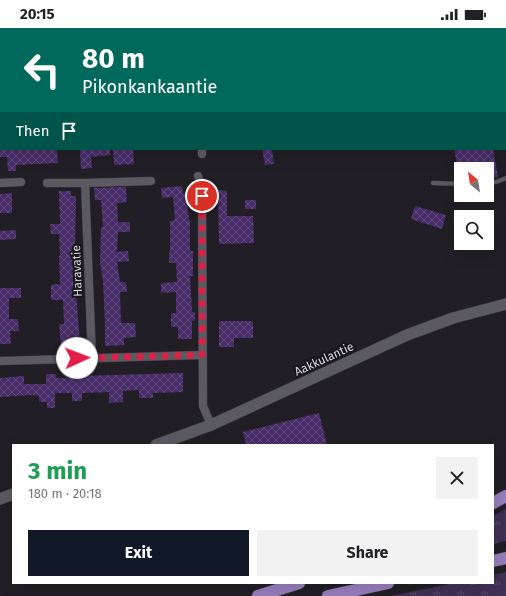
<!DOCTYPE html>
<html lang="en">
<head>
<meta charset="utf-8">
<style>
  :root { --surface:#fff; --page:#f2f2f2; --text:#202124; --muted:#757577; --accent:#111827 }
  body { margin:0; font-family:"Fira Sans",sans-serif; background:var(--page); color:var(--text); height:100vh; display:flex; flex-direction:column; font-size:15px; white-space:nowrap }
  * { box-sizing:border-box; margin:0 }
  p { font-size:13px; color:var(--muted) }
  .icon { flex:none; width:22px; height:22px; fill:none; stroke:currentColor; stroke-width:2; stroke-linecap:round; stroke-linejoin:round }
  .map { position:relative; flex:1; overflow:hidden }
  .side { position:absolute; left:12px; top:416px; width:482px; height:140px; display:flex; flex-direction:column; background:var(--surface); border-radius:0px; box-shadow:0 4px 16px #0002 }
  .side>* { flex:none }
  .banner { position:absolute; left:0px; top:0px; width:506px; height:122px; box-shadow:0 4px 16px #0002; background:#00695c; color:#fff; overflow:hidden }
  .needle { width:26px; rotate:330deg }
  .buttons { position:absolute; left:454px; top:134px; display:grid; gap:8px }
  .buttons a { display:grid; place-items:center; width:40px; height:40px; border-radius:0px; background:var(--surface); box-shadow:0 4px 16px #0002; font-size:20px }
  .pin { position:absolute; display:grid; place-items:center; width:34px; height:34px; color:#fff; margin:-17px; border:2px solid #fff; border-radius:50%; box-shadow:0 1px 4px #0007 }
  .me { position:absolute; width:44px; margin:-22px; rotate:88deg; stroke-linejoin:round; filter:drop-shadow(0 0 3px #0008) }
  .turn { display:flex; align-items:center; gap:14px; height:84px; padding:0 16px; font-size:18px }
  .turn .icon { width:52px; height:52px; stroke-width:2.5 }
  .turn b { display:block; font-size:28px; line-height:34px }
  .then { display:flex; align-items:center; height:38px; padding:0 16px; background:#0003; gap:8px; font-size:15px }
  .round { display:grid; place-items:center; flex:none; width:42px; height:42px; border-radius:0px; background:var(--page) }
  .overview { display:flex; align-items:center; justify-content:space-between; height:68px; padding:0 16px }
  h1 { font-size:24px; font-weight:700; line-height:30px; color:#1e9e55 }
  .primary-button { display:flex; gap:8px; margin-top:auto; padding:8px 16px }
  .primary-button a { flex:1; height:46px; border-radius:0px; background:var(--accent); color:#fff; font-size:16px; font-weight:700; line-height:46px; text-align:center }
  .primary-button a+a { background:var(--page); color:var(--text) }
  .status { display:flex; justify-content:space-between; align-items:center; height:28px; padding:0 20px; background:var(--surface); direction:ltr }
  .status svg { height:11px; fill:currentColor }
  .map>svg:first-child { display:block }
  .grass { fill:url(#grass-tufts) }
  .building { fill:url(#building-cross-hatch) }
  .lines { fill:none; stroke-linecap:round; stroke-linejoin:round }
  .lane-casing { stroke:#3d3b40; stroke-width:5 }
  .street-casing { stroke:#3d3b40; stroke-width:9 }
  .secondary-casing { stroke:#3d3b40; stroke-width:12 }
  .highway-casing { stroke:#3d3b40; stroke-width:13 }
  .lane { stroke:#5c5a61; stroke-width:4 }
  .street { stroke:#5c5a61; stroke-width:8 }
  .secondary { stroke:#5c5a61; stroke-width:11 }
  .highway { stroke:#967dbc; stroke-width:12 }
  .route { stroke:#e11d48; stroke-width:7; stroke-dasharray:0 12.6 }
  .labels { text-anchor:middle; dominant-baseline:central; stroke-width:4; stroke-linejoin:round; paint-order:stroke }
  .street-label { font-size:12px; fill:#dad8dd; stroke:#18161b }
</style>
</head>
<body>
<div class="status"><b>20:15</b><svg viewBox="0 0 49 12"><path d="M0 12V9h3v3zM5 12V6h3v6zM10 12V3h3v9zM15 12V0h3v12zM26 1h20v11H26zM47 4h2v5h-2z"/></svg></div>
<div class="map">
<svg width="506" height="568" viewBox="0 0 506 568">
  <defs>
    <pattern id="grass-tufts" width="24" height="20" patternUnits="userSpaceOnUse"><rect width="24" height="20" fill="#3f3054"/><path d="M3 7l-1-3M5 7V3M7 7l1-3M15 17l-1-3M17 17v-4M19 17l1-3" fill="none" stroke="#5a4d6c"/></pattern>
    <pattern id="building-cross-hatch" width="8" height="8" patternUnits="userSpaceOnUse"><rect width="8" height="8" fill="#472c68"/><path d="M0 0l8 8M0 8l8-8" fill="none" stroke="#614a7d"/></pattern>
  </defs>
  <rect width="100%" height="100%" fill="#211f25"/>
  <path class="grass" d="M506,481v32l-13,3v-28z
    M506,544v24h-115l63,-13h39v-8z"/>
  <path class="building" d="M0,121h57l1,14 -42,2v6h-8l-1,-14h-7z
    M80,121h30v6l-19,2 1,11 -11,1z
    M113,121h10v1l10,-1 1,15 -20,1z
    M262,121h10l2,15 -9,1z
    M454,121h39l5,28 -11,2v-10h-29z
    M182,158l1,7h9v12h-5l2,15h1v31h3v25h-3l2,36h3v9h-3v18h-14v-12h-7v-14h5v-21l-15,1v-10l16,-1 -1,-19h-7v-12h1v-30l5,-1 -2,-23 -11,1 -1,-10z
    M126,159l1,15 -10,1 1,19h12v10h-12l-1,20 11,-1 1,10 -12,1 3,20h6l1,10h-7l1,31h14l1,14 -12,1v7l-19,1v-22l-2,-43 -3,-19 1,-35h2l-2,-27h-6l-1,-12z
    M218,162l9,1v25h26l1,27 -35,1z
    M59,163h12v5h5l-1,53 2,35 4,-1v10h-5l4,50 -19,2 -2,-21h5l-1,-24h-12v-15l9,-1 -1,-28h1l-1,-22h-8l-1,-10h10z
    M12,165v20h-12v-19z
    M245,172h11v9h-11z
    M415,178l31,9 -4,14 -31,-10z
    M16,202v9l-16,1v-9z
    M0,260h21v10h-12v21h9l1,12h-9l1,13h-11z
    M219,293h34v17h-19v9h-15z
    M183,345v19l-30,1v5h-14v-8l-16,1v11l-14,1v-11l-27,1v8h-10v-8h-17v15h-8v-6h-8v-6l-5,-1 -34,2v-19l24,-2v8h22v-10h10v4h22v-2z
    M319,385l8,32h-81l-3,-13z"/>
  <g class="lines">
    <defs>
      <path id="lane" d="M505,72l1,2
        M433,155l28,1
        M487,155l9,-1 10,-4"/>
      <path id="street" d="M9,0v1
        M180,0v1
        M202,121v5
        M198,148l4,11 1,219 8,19
        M0,155l21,-1
        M47,155h38l66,-2
        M85,155l7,175
        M0,333l202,-6"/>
      <path id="secondary" d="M156,417l55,-20 196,-90 46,-17 53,-14
        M0,471l13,-5"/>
      <path id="highway" d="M493,475l13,-7
        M493,533l13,-3
        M258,568l41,-13
        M328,568l60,-13"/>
    </defs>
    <use href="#lane" class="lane-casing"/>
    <use href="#street" class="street-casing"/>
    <use href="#secondary" class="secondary-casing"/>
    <use href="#highway" class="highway-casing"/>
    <use href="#lane" class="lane"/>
    <use href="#street" class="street"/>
    <use href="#secondary" class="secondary"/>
    <use href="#highway" class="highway"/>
  </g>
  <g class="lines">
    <path class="route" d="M77,330l125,-3v-159"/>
  </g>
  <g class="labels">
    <g class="street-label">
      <text transform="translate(77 243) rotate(-92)">Haravatie</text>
      <text transform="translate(324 331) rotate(-25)">Aakkulantie</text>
    </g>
  </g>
</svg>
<div class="buttons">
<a><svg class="needle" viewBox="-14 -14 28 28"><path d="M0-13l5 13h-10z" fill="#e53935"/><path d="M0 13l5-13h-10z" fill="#757577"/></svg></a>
<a><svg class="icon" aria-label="search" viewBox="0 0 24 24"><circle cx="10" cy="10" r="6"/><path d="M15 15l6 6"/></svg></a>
</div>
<div class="pin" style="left:202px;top:168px;background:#d93025"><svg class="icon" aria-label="arrive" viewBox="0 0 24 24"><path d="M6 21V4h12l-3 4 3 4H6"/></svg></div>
<svg class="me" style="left:77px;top:330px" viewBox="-20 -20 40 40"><circle r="19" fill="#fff"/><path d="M0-13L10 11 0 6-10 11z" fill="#e11d48"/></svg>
<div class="banner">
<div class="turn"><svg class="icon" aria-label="left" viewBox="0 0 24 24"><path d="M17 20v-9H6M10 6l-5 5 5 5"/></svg><div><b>80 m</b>Pikonkankaantie</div></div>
<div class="then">Then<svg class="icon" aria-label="arrive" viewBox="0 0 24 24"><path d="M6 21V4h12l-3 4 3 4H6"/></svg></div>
</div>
<section class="side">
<div class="overview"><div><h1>3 min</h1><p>180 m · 20:18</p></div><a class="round"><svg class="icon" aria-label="close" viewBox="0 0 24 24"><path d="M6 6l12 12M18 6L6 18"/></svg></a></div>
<div class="primary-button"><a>Exit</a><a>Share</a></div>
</section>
</div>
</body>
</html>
